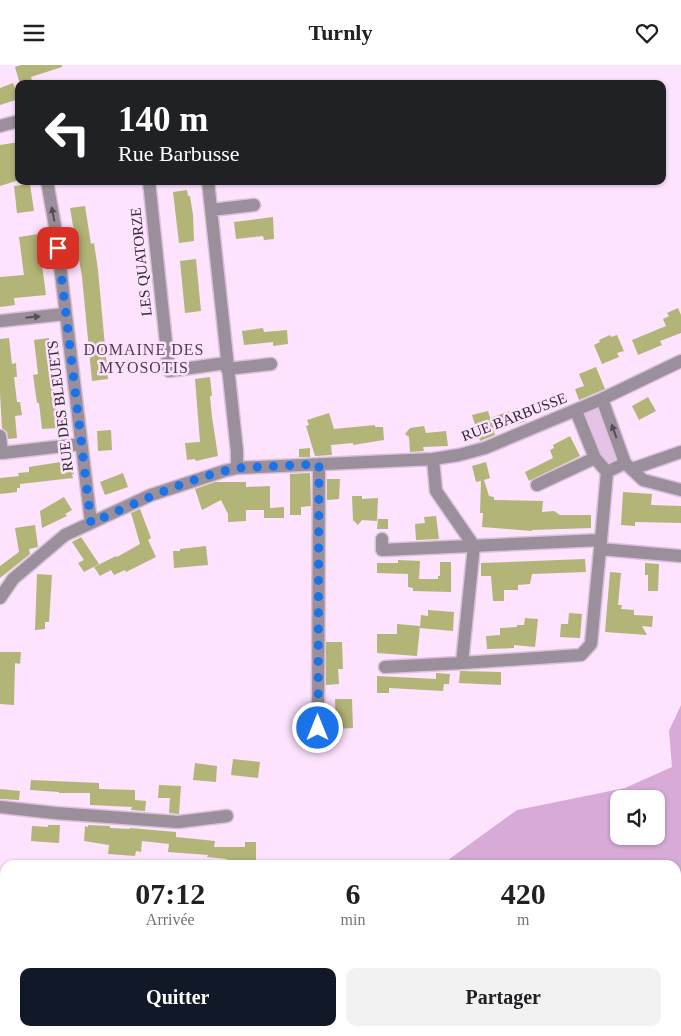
<!DOCTYPE html>
<html lang="fr">
<head>
<meta charset="utf-8">
<style>
  :root { --surface:#fff; --page:#f2f2f2; --text:#202124; --muted:#757577; --accent:#111827 }
  body { margin:0; font-family:Georgia,serif; background:var(--page); color:var(--text); height:100vh; display:flex; flex-direction:column; font-size:19px; white-space:nowrap }
  * { box-sizing:border-box; margin:0 }
  p { font-size:16px; color:var(--muted) }
  .icon { flex:none; width:28px; height:28px; fill:none; stroke:currentColor; stroke-width:2; stroke-linecap:round; stroke-linejoin:round }
  .map { position:relative; flex:1; overflow:hidden }
  .details { position:absolute; left:0px; top:795px; width:681px; height:176px; display:flex; flex-direction:column; background:var(--surface); border-radius:15px 15px 0 0; box-shadow:0 1px 4px #0004 }
  .details>* { flex:none }
  .hud { position:absolute; left:15px; top:15px; width:651px; height:105px; border-radius:10px; box-shadow:0 1px 4px #0004; background:#202124; color:#fff; overflow:hidden }
  .controls { position:absolute; left:610px; top:725px; display:grid; gap:10px }
  .controls a { display:grid; place-items:center; width:55px; height:55px; border-radius:10px; background:var(--surface); box-shadow:0 1px 4px #0004; font-size:25px }
  .pin { position:absolute; display:grid; place-items:center; width:42px; height:42px; color:#fff; margin:-21px; border-radius:10px; box-shadow:0 2px 8px #0006 }
  .me { position:absolute; width:55px; margin:-28px; rotate:0deg; stroke-linejoin:round; filter:drop-shadow(0 0 4px #0008) }
  .turn { display:flex; align-items:center; gap:18px; height:105px; padding:0 20px; font-size:22px }
  .turn .icon { width:65px; height:65px; stroke-width:2.5 }
  .turn b { display:block; font-size:35px; line-height:42px }
  .eta { display:flex; justify-content:space-evenly; align-items:center; height:85px; text-align:center }
  .eta b { font-size:30px; font-weight:800; line-height:35px }
  .primary-button { display:flex; gap:10px; margin-top:auto; padding:10px 20px }
  .primary-button a { flex:1; height:58px; border-radius:10px; background:var(--accent); color:#fff; font-size:20px; font-weight:800; line-height:58px; text-align:center }
  .primary-button a+a { background:var(--page); color:var(--text) }
  header { display:flex; justify-content:space-between; align-items:center; height:65px; padding:0 20px; background:var(--surface); font-size:22px; font-weight:800 }
  .map>svg:first-child { display:block }
  .green { fill:#e5c2e6 }
  .forest { fill:#d7aad8; fill-rule:evenodd }
  .building { fill:#b3b477 }
  .lines { fill:none; stroke-linecap:round; stroke-linejoin:round }
  .minor-casing { stroke:#d8c1d9; stroke-width:15 }
  .minor { stroke:#9a8f9a; stroke-width:12 }
  .oneway { fill:#564c56 }
  .route { stroke:#1a73e8; stroke-width:9; stroke-dasharray:0 16.2 }
  .labels { text-anchor:middle; dominant-baseline:central; stroke-width:5; stroke-linejoin:round; paint-order:stroke }
  .street-label { font-size:15px; fill:#322832; stroke:#fde3fe }
  .neighbourhood-label { font-size:16px; letter-spacing:1px; fill:#513c52; stroke:#fde3fe }
</style>
</head>
<body>
<header><svg class="icon" aria-label="menu" viewBox="0 0 24 24"><path d="M4 6h16M4 12h16M4 18h16"/></svg>Turnly<svg class="icon" aria-label="heart" viewBox="0 0 24 24"><path d="M12 20l-8-8c-3-5 5-10 8-4 3-6 11-1 8 4z"/></svg></header>
<div class="map">
<svg width="681" height="971" viewBox="0 0 681 971">
  <rect width="100%" height="100%" fill="#fde3fe"/>
  <path class="green" d="M600,340l17,47 -2,8 -8,3 -7,-3 -19,-47z
    M681,897v51c-6,-17 -7,-34 0,-51z"/>
  <path class="forest" d="M681,640v257l-5,11v-108h-230l2,-5 69,-50 108,-22 47,-21 -3,-36zM619,734h37v37h-37z
    M676,936l5,12v23h-170l-3,-5h168z"/>
  <path class="building" d="M21,0h41v2l-31,10 1,4 -12,3 -5,-17z
    M13,18l6,16 -19,6v-17z
    M19,77v38l-19,6v-41z
    M30,119l4,27 -17,2 -3,-27z
    M187,125l1,6h2l3,19 1,26 -15,2 -6,-51z
    M85,141l6,38 3,-1 4,27 10,109 -16,2 -10,-104 -12,-69z
    M273,152l1,22 -10,1 -1,-4 -27,3 -2,-17z
    M38,169l8,61 -32,3 1,7 -15,2v-30l24,-2 -5,-38z
    M196,194l5,52 -16,2 -5,-52z
    M678,243l3,7v18l-21,8 2,4 -24,10 -6,-15 34,-14 -3,-7 6,-3 -2,-3z
    M263,263l1,4 23,-2 1,14 -15,2v-4l-29,3 -2,-14z
    M610,270l1,2 6,-2 7,16 -7,2 2,4 -17,7 -8,-19 6,-3 -1,-2z
    M9,273l3,26 4,-1 1,14h-3l3,25h3l2,13 -7,1 2,22 -9,1 -1,-7 -5,-4 -2,-35v-54z
    M49,273l9,90 -16,1 -3,-26h-2l-4,-28 5,-1 -4,-34z
    M596,302l9,22 -26,11 -4,-11 9,-3 -5,-12z
    M210,312l2,19h-2l2,21 6,39 -22,5 -1,-2 -8,1 -2,-17 15,-1 -5,-63z
    M648,332l8,14 -17,9 -7,-14z
    M521,342l5,14 -32,11 1,3 -15,6 -8,-26 16,-4 2,7z
    M329,348l5,16 41,-4v2h8l1,13 -31,5v-2l-22,2 1,10 -17,1 -9,-30 3,-1 -2,-5z
    M424,361l2,7 20,-2 2,15 -25,1 1,4 -14,1 -1,-15 -4,-3 5,-6z
    M111,365l1,20 -14,1 -1,-20z
    M570,371l10,20 -51,25 -4,-9 28,-14 -3,-8 4,-2 -1,-3z
    M310,383v9h-11v-8z
    M73,395l1,14h-2l1,4 -53,6v4h-3v4l-17,2v-16l19,-2 -1,-3 11,-1v-5z
    M486,397l4,16 -6,2 5,16 5,1v3l49,1 -1,11 12,-1 6,4h31v13l-59,2v1l-50,-4 1,-14h-3l1,-32 -5,1 -4,-16z
    M123,408l5,14 -23,8 -5,-13z
    M310,408l1,33 -10,1v8h-11v-41z
    M327,414h13l-1,20 -12,1z
    M215,417h31v5l24,-1v22l14,-1v11h-20v-8h-18v11l-18,1v-8l-7,-14 -19,10 -7,-21z
    M623,427l29,2 -1,11 30,1v17l-46,-1v4l-14,-1z
    M352,431h10v3l16,-1 -1,23 -15,-1 -4,5 -5,-5z
    M64,432l8,13 -7,4 2,2 -25,12 -2,-17z
    M140,444l11,29 -3,2 8,17 -30,15 -1,-2 -11,5 -3,-5 -11,6 -6,-9 22,-11 1,1 23,-13 -9,-31z
    M436,451l3,23 -23,1 -1,-16 10,-1 -1,-6z
    M378,454h10v10h-11z
    M35,460l3,22 -9,2 1,5 -30,24v-12l19,-14 -4,-24z
    M81,472l18,27 -15,8 -6,-9 6,-3 -12,-18z
    M206,481l2,19 -34,3 -1,-17h7v-2z
    M585,494l1,13 -54,2 -2,10 -12,1v5h-14v11h-11l-2,-25h-10v-13z
    M398,495l22,1 -1,18h19v-3h2v-14h11v30l-38,-1v-3l-5,-1v-13l-31,-1v-10h21z
    M645,498l14,1 -1,27h-10v-16h-3z
    M610,507l11,1 -3,32h4l-1,4 13,1v5l19,1 -1,11 -10,-1 5,9 -42,-3z
    M37,509l15,1 -3,47h-4v7l-10,1z
    M428,545l26,2 -1,19 -33,-3 1,-13 7,1z
    M569,548l13,1 -2,24 -20,-1 1,-13h7z
    M525,553l13,1 -3,28 -21,-2v3l-27,1 -1,-13 14,-1v-7l17,-1v-2h7z
    M397,559l23,2 -3,30 -40,-3v-19h20z
    M326,577h16l1,27h-5l1,15 -13,1z
    M0,587h21l-1,12 -5,-1 -1,42 -14,-1z
    M460,606l41,1v13l-42,-2z
    M436,608l14,1 -1,10h-5l-1,7 -54,-3v5h-12v-17l59,3z
    M335,634h17l1,29 -17,1z
    M233,694l27,3 -2,16 -27,-3z
    M195,698l22,3 -1,16 -23,-2z
    M31,715l68,3v6l36,1v10l11,1 -1,10 -14,-1 1,-3 -42,-2v-12h-31v-1l-29,-2z
    M159,720l22,1 -2,28 -10,-1 1,-15h-12z
    M0,724l20,2 -1,9 -19,-1z
    M48,760h12l-1,18 -28,-2 1,-15 16,1z
    M88,760l22,1v2l19,1 1,-1 46,4v5l39,4 -1,6h31v-5h11v20h-29v-3l-20,-2 1,-2 -40,-3 1,-8 -27,-3 -1,11 -5,-1 -1,5 -27,-2 1,-9 -25,-4 1,-15 3,1z"/>
  <g class="lines">
    <defs>
      <path id="minor" d="M0,61l19,-5
        M47,116l9,51 35,291
        M149,116l20,190 57,-8
        M208,116l29,270v17
        M211,145l43,-5
        M0,256l65,-7
        M227,304l44,-5
        M602,334l23,64 18,17 38,10
        M576,346l19,47 12,14
        M0,371l2,17 79,-9
        M632,404l49,-17
        M537,420l58,-27
        M382,474v11l219,-10 -1,9
        M601,475l6,-68 18,-9
        M0,533l13,-19 52,-44 86,-40 73,-24 13,-3 196,-9 26,-4 26,-7 117,-49 79,-38
        M462,598l119,-8 10,-11 9,-95 81,7
        M385,602l77,-4 12,-117 -38,-55 -3,-32
        M318,663l1,-264
        M0,742l55,6 123,9 49,-6
        M0,945h5
        M100,966l10,5
        M283,966l1,5
        M373,966l10,5
        M232,971l33,-5"/>
    </defs>
    <use href="#minor" class="minor-casing"/>
    <use href="#minor" class="minor"/>
  </g>
  <defs><path id="oneway-solid" d="M-6-.8H1V-3.2L6.5 0L1 3.2V.8H-6Z" transform="scale(1.25)"/></defs>
  <g class="oneway">
    <use href="#oneway-solid" transform="translate(53 149) rotate(-101)"/>
    <use href="#oneway-solid" transform="translate(33 252) rotate(-6)"/>
    <use href="#oneway-solid" transform="translate(614 366) rotate(-110)"/>
  </g>
  <g class="lines">
    <path class="route" d="M58,183l33,275c47,-21 95,-44 146,-55l82,-4 -1,264"/>
  </g>
  <g class="labels">
    <g class="street-label">
      <text transform="translate(141 197) rotate(-96)">LES QUATORZE</text>
      <text transform="translate(60 341) rotate(-97)">RUE DES BLEUETS</text>
      <text transform="translate(514 352) rotate(-21)">RUE BARBUSSE</text>
    </g>
    <g class="neighbourhood-label">
      <text x="144" y="284">DOMAINE DES<tspan x="144" dy="18">MYOSOTIS</tspan></text>
    </g>
  </g>
</svg>
<div class="controls">
<a><svg class="icon" aria-label="sound" viewBox="0 0 24 24"><path d="M4 9h4l5-4v14l-5-4H4zM17 9q2 3 0 6"/></svg></a>
</div>
<div class="pin" style="left:58px;top:183px;background:#d93025"><svg class="icon" aria-label="arrive" viewBox="0 0 24 24"><path d="M6 21V4h12l-3 4 3 4H6"/></svg></div>
<svg class="me" style="left:318px;top:663px" viewBox="-20 -20 40 40"><circle r="17" fill="#1a73e8" stroke="#fff" stroke-width="3"/><path d="M0-11L8 9 0 5-8 9z" fill="#fff"/></svg>
<div class="hud">
<div class="turn"><svg class="icon" aria-label="left" viewBox="0 0 24 24"><path d="M17 20v-9H6M10 6l-5 5 5 5"/></svg><div><b>140 m</b>Rue Barbusse</div></div>
</div>
<section class="details">
<div class="eta">
<div><b>07:12</b><p>Arrivée</p></div>
<div><b>6</b><p>min</p></div>
<div><b>420</b><p>m</p></div>
</div>
<div class="primary-button"><a>Quitter</a><a>Partager</a></div>
</section>
</div>
</body>
</html>
